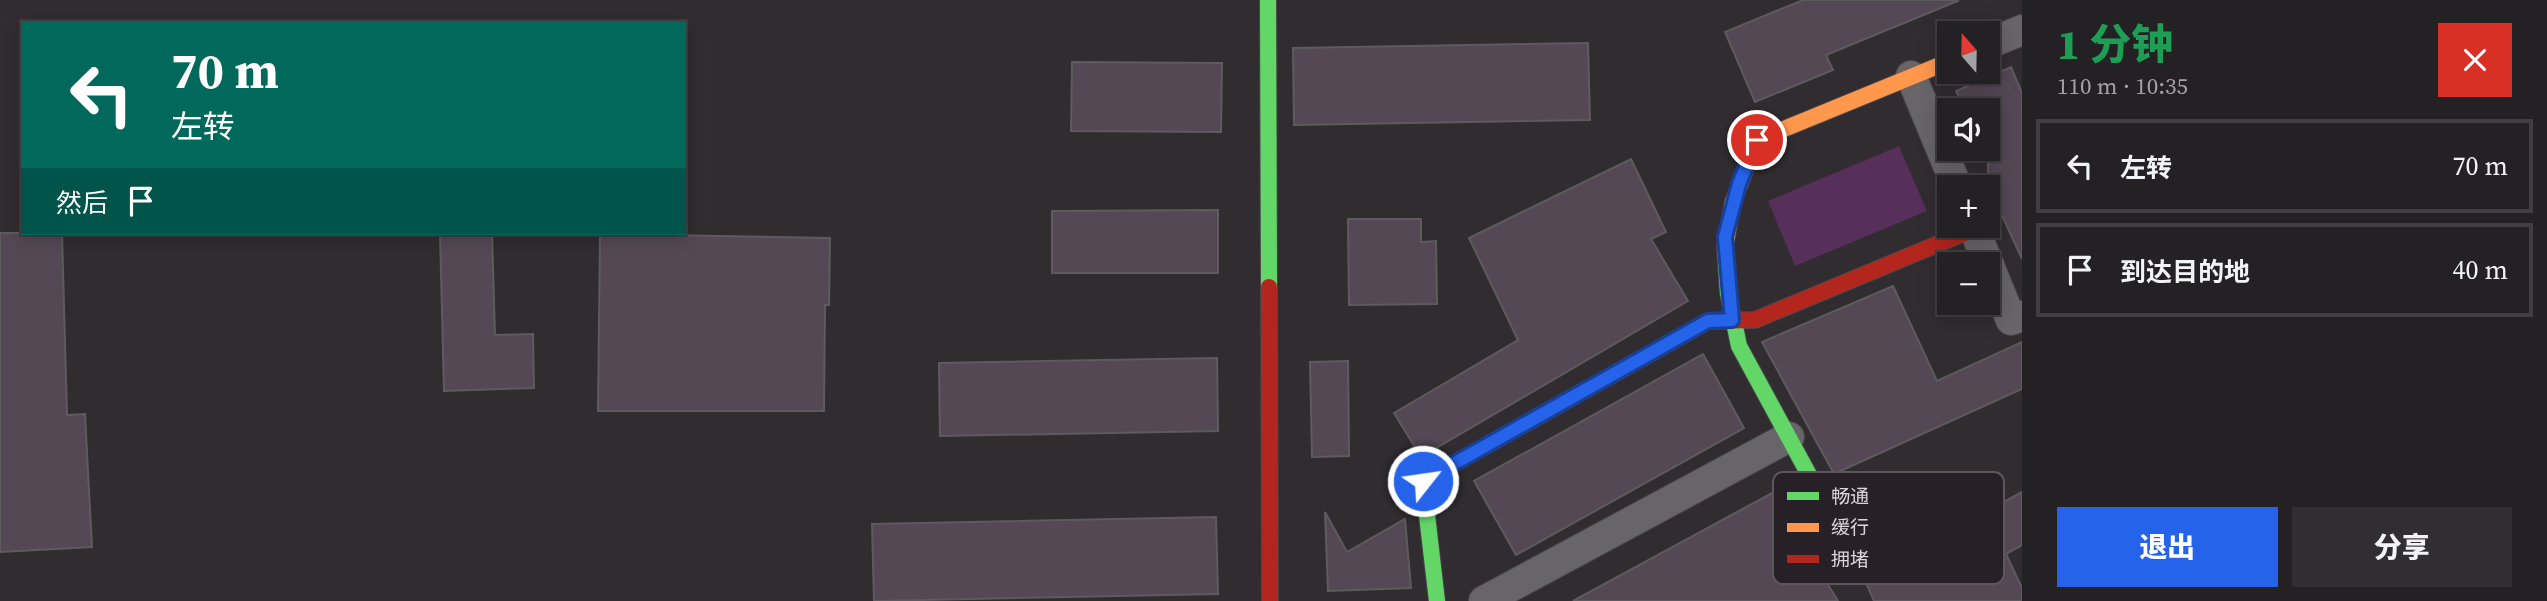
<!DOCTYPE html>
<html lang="zh">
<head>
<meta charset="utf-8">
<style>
  :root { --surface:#242124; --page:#302e31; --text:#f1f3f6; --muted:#a3a3a6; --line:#413e41; --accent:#2563eb }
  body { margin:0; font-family:"Source Serif 4","Noto Sans SC",serif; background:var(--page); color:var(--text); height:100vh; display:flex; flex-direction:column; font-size:26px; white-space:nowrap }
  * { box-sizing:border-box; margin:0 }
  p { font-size:23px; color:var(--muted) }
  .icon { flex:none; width:38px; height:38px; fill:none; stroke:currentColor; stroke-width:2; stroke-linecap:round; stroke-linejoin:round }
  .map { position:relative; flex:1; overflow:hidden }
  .panel { display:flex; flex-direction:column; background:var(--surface); width:525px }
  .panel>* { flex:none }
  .hud { position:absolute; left:21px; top:21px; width:665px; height:214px; border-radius:0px; box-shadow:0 4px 18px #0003,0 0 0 2px var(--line); background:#00695c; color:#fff; overflow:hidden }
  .needle { width:46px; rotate:340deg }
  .fabs { position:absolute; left:1937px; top:21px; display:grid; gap:14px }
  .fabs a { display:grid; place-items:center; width:63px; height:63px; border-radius:0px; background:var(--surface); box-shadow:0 4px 18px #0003,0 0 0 2px var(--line); font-size:35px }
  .pin { position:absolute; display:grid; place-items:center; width:60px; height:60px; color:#fff; margin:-30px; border:4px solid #fff; border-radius:50%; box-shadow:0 2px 7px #0007 }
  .me { position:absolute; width:77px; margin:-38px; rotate:60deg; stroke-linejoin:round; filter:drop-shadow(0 0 5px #0008) }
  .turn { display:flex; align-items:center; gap:24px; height:147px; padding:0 35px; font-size:32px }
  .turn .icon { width:91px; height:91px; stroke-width:2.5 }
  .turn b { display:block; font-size:49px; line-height:60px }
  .then { display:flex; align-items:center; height:66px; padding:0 35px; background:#0003; gap:14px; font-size:26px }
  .round { display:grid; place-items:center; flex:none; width:74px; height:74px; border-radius:0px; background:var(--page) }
  .head { display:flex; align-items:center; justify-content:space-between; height:119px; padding:0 35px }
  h1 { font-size:42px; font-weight:800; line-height:52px; color:#1e9e55 }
  .primary-button { display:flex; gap:14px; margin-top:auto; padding:14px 35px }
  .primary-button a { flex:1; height:80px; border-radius:0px; background:var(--accent); color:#fff; font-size:28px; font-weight:800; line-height:80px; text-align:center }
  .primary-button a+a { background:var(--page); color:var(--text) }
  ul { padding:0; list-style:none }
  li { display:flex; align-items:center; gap:21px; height:94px; margin:0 14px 10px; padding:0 21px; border:4px solid var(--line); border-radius:0px }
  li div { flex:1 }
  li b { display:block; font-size:26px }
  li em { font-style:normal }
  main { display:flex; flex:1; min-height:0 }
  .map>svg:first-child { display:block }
  .green { fill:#562f5a }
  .building { fill:#534854; stroke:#5e5b5e; stroke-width:2 }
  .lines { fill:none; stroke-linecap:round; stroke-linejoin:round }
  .street-casing { stroke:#4a474a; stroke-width:32 }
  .fast-casing { stroke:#4a474a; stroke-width:18 }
  .slow-casing { stroke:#4a474a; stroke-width:18 }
  .jam-casing { stroke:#4a474a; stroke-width:18 }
  .street { stroke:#676567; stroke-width:30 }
  .fast { stroke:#63d668; stroke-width:16 }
  .slow { stroke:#ff974d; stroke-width:16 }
  .jam { stroke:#b3261e; stroke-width:16 }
  .route-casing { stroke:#184099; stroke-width:18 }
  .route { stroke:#2563eb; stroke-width:12 }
  .key { fill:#272127; stroke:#5d575d; stroke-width:2 }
  .key-label { font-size:19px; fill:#dad6da }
</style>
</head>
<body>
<main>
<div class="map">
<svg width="2022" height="601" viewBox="0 0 2022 601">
  <rect width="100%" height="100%" fill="#302c30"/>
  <path class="green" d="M1899,146l28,65 -132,55 -27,-65z"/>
  <path class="building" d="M1803,0h154l1,1 -132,54 7,15 -78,32 -30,-70z
    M1588,43l2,77 -296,5 -1,-77z
    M1072,62l150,1 -1,69 -150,-1z
    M2011,67l11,26v166l-34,-74v-75h-23l-9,-19z
    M1631,159l35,73 -15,7 37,62 -267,156 -27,-44 124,-73 -49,-102z
    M1218,210v63h-166v-62z
    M1348,219h73v23l15,-1 1,63 -88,1z
    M0,233h62l5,182 18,-1 7,133 -92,5z
    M440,233h52l3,102 38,-1 1,54 -90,3z
    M600,234l230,4 -1,67h-4l-1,106h-226z
    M1893,286l44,95 85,-39v47l-188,85 -72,-132z
    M1703,354l41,74 -228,127 -42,-74z
    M1217,358l1,73 -278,5 -1,-73z
    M1348,361l1,95 -37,1 -2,-95z
    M2022,492v53l-16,9 16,34v13h-148l-7,-16 9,-8 2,-6z
    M1772,493l66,108h-265z
    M1325,512l22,40 58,-33 6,69 -83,3z
    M1216,517l2,77 -344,7 -2,-77z"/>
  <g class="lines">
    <defs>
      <path id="street" d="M1988,44l34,-14
        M1911,76l46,111
        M1973,226l38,94 11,-4
        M1484,601l305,-164"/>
      <path id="fast" d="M1268,0l1,287
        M1725,247l3,46 11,53 119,219
        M1437,601l-14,-120 246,-138"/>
      <path id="slow" d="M1725,247l8,-45 24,-62 193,-79"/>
      <path id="jam" d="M1269,287l1,314
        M1669,343l39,-22 47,-1 219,-91"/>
    </defs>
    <use href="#street" class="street-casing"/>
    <use href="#fast" class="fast-casing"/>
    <use href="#slow" class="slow-casing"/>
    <use href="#jam" class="jam-casing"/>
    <use href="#street" class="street"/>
    <use href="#fast" class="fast"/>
    <use href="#slow" class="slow"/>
    <use href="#jam" class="jam"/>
  </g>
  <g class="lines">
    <defs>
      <path id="route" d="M1423,481l285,-160 24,-1 -7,-83 14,-53 18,-44"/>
    </defs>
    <use href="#route" class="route-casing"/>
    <use href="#route" class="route"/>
  </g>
  <rect x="1773" y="472" width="231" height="112" rx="10" class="key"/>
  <rect x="1787" y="492" width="32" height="8" fill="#63d668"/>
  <rect x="1787" y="523" width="32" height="9" fill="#ff974d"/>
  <rect x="1787" y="555" width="32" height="8" fill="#b3261e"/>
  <g class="key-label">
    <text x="1831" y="503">畅通</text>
    <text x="1831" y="534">缓行</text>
    <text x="1831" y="566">拥堵</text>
  </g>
</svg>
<div class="fabs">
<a><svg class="needle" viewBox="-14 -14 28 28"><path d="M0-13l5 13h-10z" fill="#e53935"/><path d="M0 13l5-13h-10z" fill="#a3a3a6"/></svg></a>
<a><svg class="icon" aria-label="sound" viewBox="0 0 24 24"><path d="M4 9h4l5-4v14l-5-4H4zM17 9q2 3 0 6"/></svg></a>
<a>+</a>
<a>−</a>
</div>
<div class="pin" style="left:1757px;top:140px;background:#d93025"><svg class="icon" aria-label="arrive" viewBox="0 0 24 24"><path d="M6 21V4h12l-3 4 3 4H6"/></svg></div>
<svg class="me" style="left:1423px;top:481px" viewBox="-20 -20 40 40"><circle r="17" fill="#2563eb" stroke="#fff" stroke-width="3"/><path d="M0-11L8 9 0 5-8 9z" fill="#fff"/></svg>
<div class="hud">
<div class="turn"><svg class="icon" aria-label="left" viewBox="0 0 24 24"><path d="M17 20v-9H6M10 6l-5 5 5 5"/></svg><div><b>70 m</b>左转</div></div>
<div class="then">然后<svg class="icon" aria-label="arrive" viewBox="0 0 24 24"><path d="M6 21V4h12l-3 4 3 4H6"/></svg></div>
</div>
</div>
<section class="panel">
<div class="head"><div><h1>1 分钟</h1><p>110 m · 10:35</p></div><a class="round" style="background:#d93025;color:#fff"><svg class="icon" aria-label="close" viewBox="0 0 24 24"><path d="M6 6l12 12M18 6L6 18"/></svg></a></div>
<ul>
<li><svg class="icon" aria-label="left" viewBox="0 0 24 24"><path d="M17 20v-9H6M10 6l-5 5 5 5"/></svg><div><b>左转</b></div><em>70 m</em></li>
<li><svg class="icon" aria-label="arrive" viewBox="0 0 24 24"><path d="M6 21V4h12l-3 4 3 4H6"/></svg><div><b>到达目的地</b></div><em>40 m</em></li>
</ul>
<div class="primary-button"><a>退出</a><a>分享</a></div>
</section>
</main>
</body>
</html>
